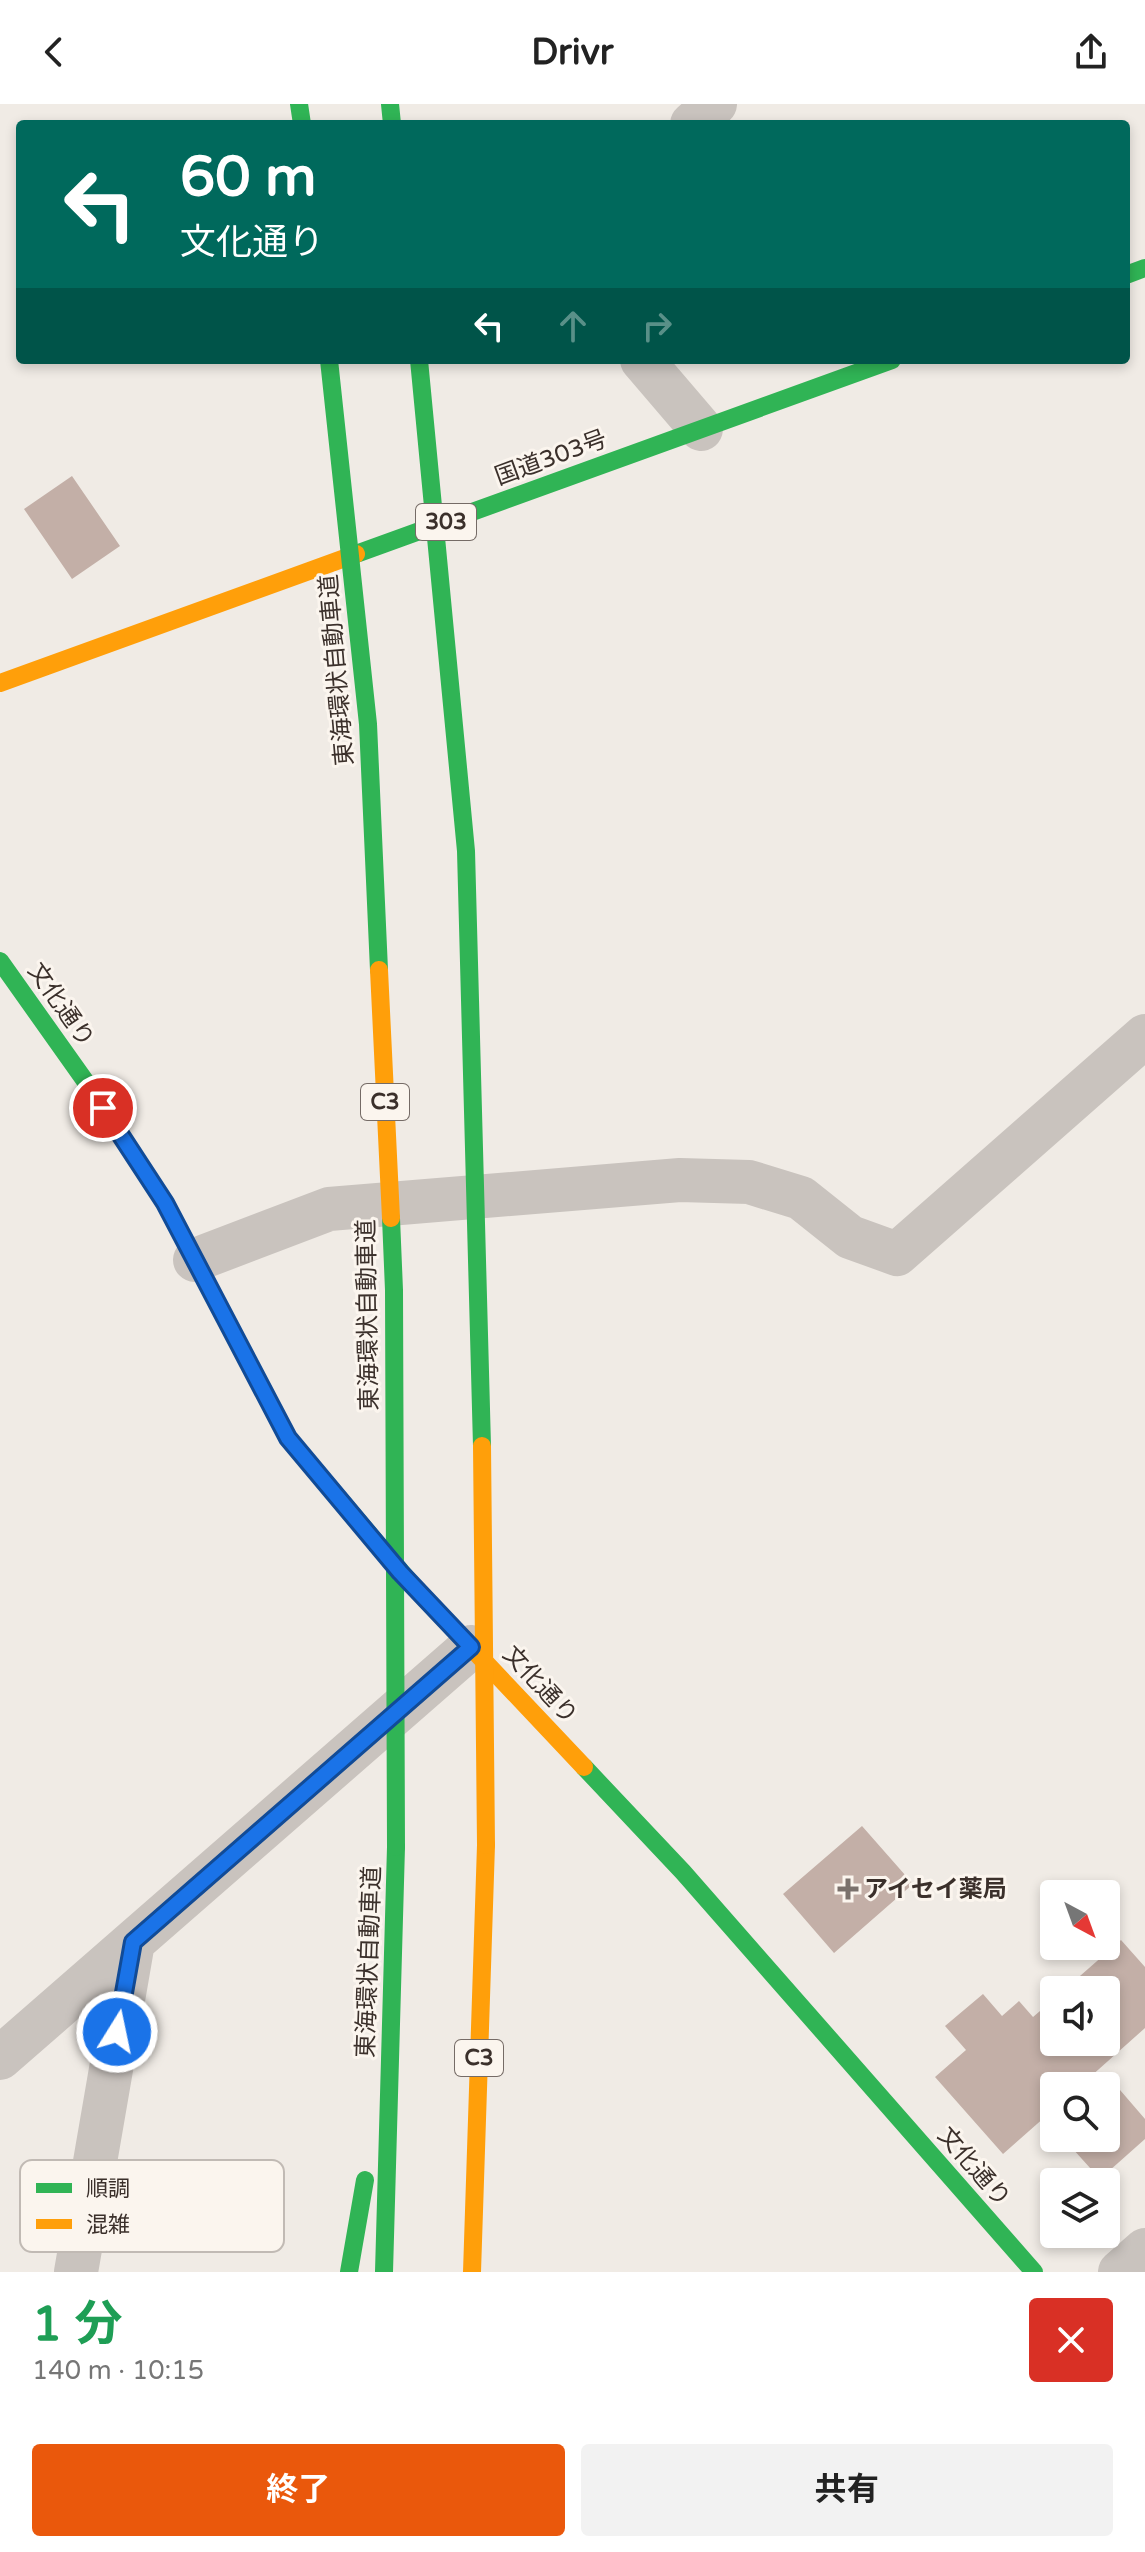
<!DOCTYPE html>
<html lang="ja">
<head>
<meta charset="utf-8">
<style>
  :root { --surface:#fff; --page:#f2f2f2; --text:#222; --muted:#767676; --accent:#ea580c }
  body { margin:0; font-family:"Varela Round","Noto Sans JP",sans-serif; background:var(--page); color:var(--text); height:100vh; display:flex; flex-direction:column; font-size:30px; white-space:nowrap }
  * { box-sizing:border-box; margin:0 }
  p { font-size:26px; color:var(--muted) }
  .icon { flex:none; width:44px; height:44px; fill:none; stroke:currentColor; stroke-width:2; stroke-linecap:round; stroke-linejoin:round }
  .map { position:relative; height:2168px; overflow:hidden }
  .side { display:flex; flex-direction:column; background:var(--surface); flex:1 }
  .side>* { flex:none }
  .top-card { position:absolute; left:16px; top:16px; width:1114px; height:244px; border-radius:8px; box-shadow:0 4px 12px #0003; background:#00695c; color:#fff; overflow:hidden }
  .needle { width:52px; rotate:139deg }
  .fabs { position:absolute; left:1040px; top:1776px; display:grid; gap:16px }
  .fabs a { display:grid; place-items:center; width:80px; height:80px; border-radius:8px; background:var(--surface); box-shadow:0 4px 12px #0003; font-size:40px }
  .pin { position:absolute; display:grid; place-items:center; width:68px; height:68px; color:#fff; margin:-34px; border:4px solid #fff; border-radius:50%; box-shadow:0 2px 8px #0007 }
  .me { position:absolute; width:88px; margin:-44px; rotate:10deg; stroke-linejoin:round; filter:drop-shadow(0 0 6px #0008) }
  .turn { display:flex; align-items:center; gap:28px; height:168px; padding:0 32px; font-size:36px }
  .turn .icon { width:104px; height:104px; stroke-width:2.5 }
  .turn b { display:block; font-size:56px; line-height:68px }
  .lanes { display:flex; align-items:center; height:76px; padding:0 32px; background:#0003; justify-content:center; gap:40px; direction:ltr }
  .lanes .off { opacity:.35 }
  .round { display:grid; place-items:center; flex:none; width:84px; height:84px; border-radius:8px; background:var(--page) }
  .summary { display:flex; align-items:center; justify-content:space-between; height:136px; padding:0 32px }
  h1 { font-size:48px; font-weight:700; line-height:60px; color:#1e9e55 }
  .button { display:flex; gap:16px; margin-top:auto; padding:16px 32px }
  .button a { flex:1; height:92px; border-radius:8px; background:var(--accent); color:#fff; font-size:32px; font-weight:700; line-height:92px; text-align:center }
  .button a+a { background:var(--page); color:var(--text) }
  header { display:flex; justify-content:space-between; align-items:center; height:104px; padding:0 32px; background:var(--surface); font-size:36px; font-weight:700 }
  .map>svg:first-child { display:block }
  .building { fill:#c3afa7 }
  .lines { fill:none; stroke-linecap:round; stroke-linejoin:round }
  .street { stroke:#c9c3be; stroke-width:44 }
  .fast { stroke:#30b455; stroke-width:18 }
  .slow { stroke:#ff9f0a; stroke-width:18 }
  .fast-bridge { stroke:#30b455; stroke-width:18 }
  .slow-bridge { stroke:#ff9f0a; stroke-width:18 }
  .route-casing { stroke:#114b97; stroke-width:20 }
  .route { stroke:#1a73e8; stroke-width:14 }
  .poi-dot { fill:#7a716c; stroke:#fbf5ee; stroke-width:3 }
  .labels { text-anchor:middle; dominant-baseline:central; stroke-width:6; stroke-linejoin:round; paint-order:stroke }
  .shield { fill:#fbf5ee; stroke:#756b66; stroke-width:2 }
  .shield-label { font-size:22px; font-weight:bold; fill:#3b302b }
  .street-label { font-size:24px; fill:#3b302b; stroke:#fbf5ee }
  .poi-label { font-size:24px; font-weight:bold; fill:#3b302b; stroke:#fbf5ee; text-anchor:start }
  .key { fill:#fbf5ee; stroke:#c1bab4; stroke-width:2 }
  .key-label { font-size:22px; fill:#3b302b }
</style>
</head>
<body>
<header><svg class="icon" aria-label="back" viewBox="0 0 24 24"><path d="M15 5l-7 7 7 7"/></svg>Drivr<svg class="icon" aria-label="share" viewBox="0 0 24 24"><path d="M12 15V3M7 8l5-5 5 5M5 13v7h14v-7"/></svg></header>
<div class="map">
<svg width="1145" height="2168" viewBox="0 0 1145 2168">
  <rect width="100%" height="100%" fill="#f0ebe5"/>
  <path class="building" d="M72,372l48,70 -48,33 -48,-70z
    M862,1722l51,58 -79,69 -51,-59z
    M1121,1836l24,27v61l-65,58h-26v23l-51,45 -68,-77 31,-27 -21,-24 38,-32 19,22 17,-15 14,16 21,-18v43h52v-52h-42z
    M1114,1979l31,36v20l-45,40 -37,-41h43v-48z"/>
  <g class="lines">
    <path class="street" d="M692,20l23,-20
      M642,256l59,69
      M195,1156l134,-51 351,-29 69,2 52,16 49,39 47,17 248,-218
      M0,1954l471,-411
      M76,2168l57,-330
      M1120,2168l25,-22"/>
    <path class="fast" d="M299,0l3,20
      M390,0l2,20
      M1126,171l19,-7
      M356,450l536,-194
      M0,857l88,124 77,118 123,235 127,150
      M584,1663l99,105 351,400
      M349,2168l16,-92
      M384,2168l12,-425"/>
    <path class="slow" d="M0,579l356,-129
      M415,1484l169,179
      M472,2168l14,-427"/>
    <path class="fast-bridge" d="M329,256l39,364 11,246
      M419,256l47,491 16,595
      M391,1114l3,72 2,557"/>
    <path class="slow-bridge" d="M379,866l12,248
      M482,1342l4,399"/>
  </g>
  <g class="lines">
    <defs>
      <path id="route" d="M103,1004l62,95 123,235 112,134 71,75 -338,295 -16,90"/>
    </defs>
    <use href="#route" class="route-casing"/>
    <use href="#route" class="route"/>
  </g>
  <path class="poi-dot" d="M844 1773h8v8h8v8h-8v8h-8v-8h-8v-8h8z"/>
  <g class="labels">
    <g class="shield">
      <rect x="416" y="400" width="60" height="36" rx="6"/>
      <rect x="361" y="980" width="48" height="36" rx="6"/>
      <rect x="455" y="1936" width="48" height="36" rx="6"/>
    </g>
    <g class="shield-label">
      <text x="446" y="418">303</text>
      <text x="385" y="998">C3</text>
      <text x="479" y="1954">C3</text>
    </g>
    <g class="street-label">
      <text transform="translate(551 354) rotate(-20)">国道303号</text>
      <text transform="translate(337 566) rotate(-95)">東海環状自動車道</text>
      <text transform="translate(61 901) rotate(55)">文化通り</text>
      <text transform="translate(368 1211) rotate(-91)">東海環状自動車道</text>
      <text transform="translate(540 1581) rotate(47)">文化通り</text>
      <text transform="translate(369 1858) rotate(-88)">東海環状自動車道</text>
      <text transform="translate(974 2063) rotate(49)">文化通り</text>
    </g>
    <g class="poi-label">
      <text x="864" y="1785">アイセイ薬局</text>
    </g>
  </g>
  <rect x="20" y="2056" width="264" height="92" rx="12" class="key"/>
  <rect x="36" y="2079" width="36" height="10" fill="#30b455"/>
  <rect x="36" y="2115" width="36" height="10" fill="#ff9f0a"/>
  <g class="key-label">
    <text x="86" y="2092">順調</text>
    <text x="86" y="2128">混雑</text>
  </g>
</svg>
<div class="fabs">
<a><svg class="needle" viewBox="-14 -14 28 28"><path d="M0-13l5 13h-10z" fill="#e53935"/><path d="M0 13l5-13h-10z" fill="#767676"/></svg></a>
<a><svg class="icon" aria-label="sound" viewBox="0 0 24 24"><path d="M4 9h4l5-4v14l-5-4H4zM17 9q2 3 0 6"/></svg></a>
<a><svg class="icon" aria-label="search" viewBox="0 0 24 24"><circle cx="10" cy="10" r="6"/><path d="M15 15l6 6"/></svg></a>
<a><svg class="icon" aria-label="layers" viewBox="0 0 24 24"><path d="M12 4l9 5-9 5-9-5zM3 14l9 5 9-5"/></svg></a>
</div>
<div class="pin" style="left:103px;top:1004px;background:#d93025"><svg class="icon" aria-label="arrive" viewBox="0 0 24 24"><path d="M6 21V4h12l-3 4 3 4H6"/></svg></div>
<svg class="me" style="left:117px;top:1928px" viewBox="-20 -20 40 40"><circle r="17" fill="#1a73e8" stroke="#fff" stroke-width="3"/><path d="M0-11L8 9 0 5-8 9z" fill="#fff"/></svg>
<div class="top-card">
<div class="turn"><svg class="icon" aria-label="left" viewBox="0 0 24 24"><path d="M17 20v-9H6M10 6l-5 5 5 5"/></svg><div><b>60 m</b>文化通り</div></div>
<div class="lanes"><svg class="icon" aria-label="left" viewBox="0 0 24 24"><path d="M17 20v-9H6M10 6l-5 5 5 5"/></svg><svg class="icon off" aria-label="ahead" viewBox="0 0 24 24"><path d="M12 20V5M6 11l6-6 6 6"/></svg><svg class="icon off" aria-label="right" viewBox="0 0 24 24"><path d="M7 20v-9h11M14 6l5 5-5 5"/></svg></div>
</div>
</div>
<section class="side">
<div class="summary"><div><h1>1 分</h1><p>140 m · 10:15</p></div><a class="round" style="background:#d93025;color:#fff"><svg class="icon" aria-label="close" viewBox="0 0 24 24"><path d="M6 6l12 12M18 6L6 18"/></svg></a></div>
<div class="button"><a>終了</a><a>共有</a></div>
</section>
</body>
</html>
